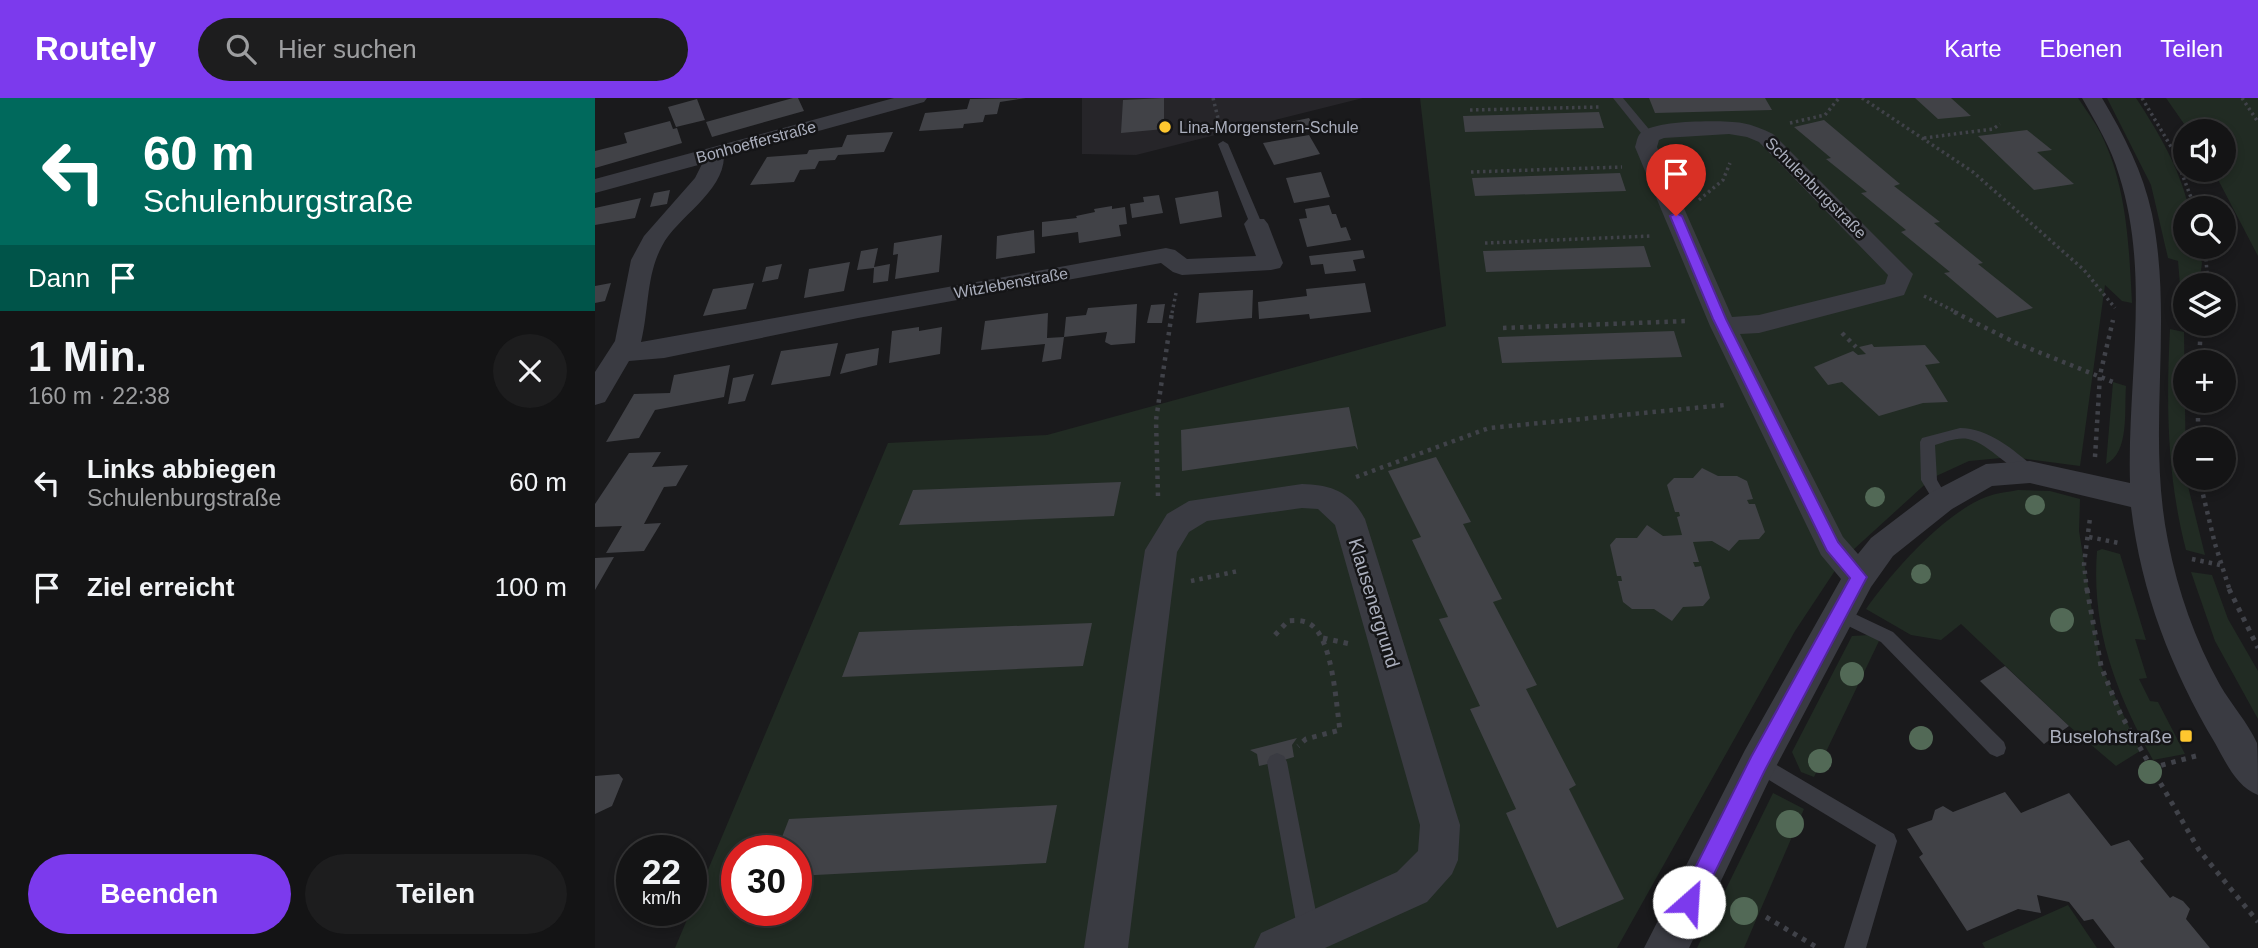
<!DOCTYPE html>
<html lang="de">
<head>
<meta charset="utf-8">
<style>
  :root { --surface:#141415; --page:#1d1d1e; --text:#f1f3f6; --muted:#9d9ea0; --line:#333334; --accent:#7c3aed }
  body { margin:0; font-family:Helvetica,sans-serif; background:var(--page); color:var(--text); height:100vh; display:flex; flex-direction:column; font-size:26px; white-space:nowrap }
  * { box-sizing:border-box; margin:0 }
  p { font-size:23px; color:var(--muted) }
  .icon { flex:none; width:38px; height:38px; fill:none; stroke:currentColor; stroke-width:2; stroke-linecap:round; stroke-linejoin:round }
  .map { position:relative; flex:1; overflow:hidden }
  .side { display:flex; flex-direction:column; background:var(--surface); width:595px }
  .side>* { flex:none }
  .guide { background:#00695c; color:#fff; overflow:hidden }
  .tools { position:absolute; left:1578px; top:21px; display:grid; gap:14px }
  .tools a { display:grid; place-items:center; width:63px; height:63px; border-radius:50%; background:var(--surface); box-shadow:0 4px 10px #0003,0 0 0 2px var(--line); font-size:35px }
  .speed { position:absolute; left:21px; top:737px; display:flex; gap:14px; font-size:35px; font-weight:700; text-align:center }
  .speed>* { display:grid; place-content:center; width:91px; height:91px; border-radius:50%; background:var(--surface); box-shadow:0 4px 10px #0003,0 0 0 2px var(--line); line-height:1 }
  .speed small { font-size:18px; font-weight:400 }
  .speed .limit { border:10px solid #d22; background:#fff; color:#111 }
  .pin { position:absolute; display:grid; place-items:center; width:60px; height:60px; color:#fff; margin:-72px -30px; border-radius:50% 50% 50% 0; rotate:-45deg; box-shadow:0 0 7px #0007 }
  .pin .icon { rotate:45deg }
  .me { position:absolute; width:77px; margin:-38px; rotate:26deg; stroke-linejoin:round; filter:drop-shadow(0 0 5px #0008) }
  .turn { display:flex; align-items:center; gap:24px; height:147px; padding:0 28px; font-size:32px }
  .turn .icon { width:91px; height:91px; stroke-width:2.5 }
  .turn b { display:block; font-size:49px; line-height:60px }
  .then { display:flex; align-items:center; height:66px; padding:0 28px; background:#0003; gap:14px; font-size:26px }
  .round { display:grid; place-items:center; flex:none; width:74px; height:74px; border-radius:37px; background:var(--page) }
  .headline { display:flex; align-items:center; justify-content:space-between; height:119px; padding:0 28px }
  h1 { font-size:42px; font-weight:600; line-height:52px }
  .cta { display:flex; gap:14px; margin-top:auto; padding:14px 28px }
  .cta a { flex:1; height:80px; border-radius:42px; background:var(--accent); color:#fff; font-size:28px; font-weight:600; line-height:80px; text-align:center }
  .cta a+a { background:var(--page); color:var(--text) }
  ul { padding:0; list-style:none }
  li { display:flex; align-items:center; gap:21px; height:105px; padding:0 28px }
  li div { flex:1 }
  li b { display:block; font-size:26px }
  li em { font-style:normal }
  header { display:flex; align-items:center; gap:42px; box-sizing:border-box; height:98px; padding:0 35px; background:var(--accent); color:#fff }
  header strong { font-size:33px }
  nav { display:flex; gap:38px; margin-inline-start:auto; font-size:24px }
  .search { width:490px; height:63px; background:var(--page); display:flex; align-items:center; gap:18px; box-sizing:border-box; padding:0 24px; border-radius:38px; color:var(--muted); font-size:26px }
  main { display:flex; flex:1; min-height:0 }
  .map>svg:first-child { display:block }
  .built { fill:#262529 }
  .green { fill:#212b23; fill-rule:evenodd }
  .building { fill:#414247 }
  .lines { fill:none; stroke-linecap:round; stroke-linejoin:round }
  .path-far2 { stroke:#404249; stroke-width:3.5; stroke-dasharray:2.5 3.5; stroke-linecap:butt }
  .path-far1 { stroke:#404249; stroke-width:4.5; stroke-dasharray:3.5 5; stroke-linecap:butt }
  .path { stroke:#404249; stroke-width:5; stroke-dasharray:4.5 6; stroke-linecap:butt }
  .service { fill:#3a3b42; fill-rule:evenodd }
  .minor { fill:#3a3b42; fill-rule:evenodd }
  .tree { fill:#526956 }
  .route { fill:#7c3aed; stroke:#51269a; stroke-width:2 }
  .poi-dot { fill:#ffc72f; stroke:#151517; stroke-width:2.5 }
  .labels { text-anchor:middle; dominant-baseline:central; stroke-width:5; stroke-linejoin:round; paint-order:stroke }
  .far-poi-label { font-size:16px; fill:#abafbd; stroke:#151517; text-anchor:start }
  .far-street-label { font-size:16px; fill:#abafbd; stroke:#151517 }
  .street-label { font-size:19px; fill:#abafbd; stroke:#151517 }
  .poi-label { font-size:19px; fill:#abafbd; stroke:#151517; text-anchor:end }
</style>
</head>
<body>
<header>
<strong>Routely</strong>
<div class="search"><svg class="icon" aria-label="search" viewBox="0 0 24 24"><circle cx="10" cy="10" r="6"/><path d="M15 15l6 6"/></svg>Hier suchen</div>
<nav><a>Karte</a><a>Ebenen</a><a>Teilen</a></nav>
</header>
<main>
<section class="side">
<div class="guide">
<div class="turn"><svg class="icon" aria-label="left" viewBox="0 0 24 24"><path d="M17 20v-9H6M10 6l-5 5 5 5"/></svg><div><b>60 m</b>Schulenburgstraße</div></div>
<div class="then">Dann<svg class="icon" aria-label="arrive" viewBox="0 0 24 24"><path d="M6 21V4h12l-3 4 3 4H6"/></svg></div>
</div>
<div class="headline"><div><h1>1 Min.</h1><p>160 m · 22:38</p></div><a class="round"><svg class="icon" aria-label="close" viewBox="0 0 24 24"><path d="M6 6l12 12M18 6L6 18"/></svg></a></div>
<ul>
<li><svg class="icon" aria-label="left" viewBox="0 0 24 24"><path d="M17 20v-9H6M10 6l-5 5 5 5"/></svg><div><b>Links abbiegen</b><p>Schulenburgstraße</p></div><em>60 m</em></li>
<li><svg class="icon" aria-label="arrive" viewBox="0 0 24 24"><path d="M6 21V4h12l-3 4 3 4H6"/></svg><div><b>Ziel erreicht</b></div><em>100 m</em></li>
</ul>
<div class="cta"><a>Beenden</a><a>Teilen</a></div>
</section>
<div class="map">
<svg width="1663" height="850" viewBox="0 0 1663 850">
  <rect width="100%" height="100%" fill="#1a1a1c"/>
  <path class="built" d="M487,0h281l-227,57 -54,-1z"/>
  <path class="green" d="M825,0h658c8,12 17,24 23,36 26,52 28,112 31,169l-10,-2 -17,-16 -25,181 -68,-9 -43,4 -37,17 -90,82 -47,71 -178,317h-942l213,-505 159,-8 399,-109zM142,752h59v60h-59z
    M1512,0h29c23,35 43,69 53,110h-3v39h12l4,16 -3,22h-13v37l-3,-1 -5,-60 -10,-3 -17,-73z
    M1571,0h92v158l-45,-86h11v-39h-35z
    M1575,231l14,3 2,146 19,77 -19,-5c-19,-73 -20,-145 -16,-221z
    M1518,284l13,4c-2,24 4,66 -20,78z
    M1423,392l32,1 30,8 -1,32 22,135 39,85 -24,15 -47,-40 -108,-102 -20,16 -30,-5 -45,-26c26,-37 77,-95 120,-112 10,-4 22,-5 32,-7z
    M1507,451l18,5 26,86 -11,-1 12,39 -8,1 11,22 8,1 27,52 -32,6c-37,-68 -62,-131 -56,-209z
    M1596,474l21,3 16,44 30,52v48l-43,-78z
    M1275,537l9,6 -65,136 -13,-5 -9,-20 60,-116z
    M1178,695l31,16 -60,139h-47z
    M1473,807l29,43h-112l-3,-5z"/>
  <path class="building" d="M198,0h5l6,13 -92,26 -6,-15z
    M431,0l-26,4 -3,12 -12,1 -2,7 -19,2 -1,4 -44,3 6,-18 42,-4 3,-10z
    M569,0v31l-43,4 2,-33z
    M1054,0h116l7,12 -117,3z
    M1320,0h36l20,18 -33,3z
    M102,1l8,21 -29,7 -8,-20z
    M1004,14l5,16 -139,4 -2,-16z
    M714,20l7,12 -20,4 -6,-12z
    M1229,22l76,64 -6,2 46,36 -6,1 49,40 -5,1 55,44 -36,10 -53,-45 6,-1 -49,-40 5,-2 -45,-37 6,-1 -41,-33 5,-1 -37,-31z
    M75,23l3,8 4,-1 5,15 -87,25v-17l32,-8 -3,-10z
    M1432,32l25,20 -15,2 37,32 -40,6 -56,-54z
    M298,34l-9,20 -46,3 -3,5 -16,1 -4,8 -15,1 -6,12 -44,3 17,-28 40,-3 2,-4 33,-3 5,-12z
    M714,37l11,19 -46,11 -11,-22z
    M726,74l9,25 -36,6 -8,-25z
    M1025,75l6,18 -151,5 -3,-18z
    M75,92l-3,14 -17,3 4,-14z
    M623,93l4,26 -42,7 -5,-26z
    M564,97l4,18 -31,5 -2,-14 14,-2 -1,-5z
    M46,100l-6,20 -40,7v-17z
    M734,107l3,9h4l5,14 5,-1 5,13 -44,7 -8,-28 8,-1 -2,-9z
    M517,108v3l13,-2 2,17 -8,1 2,11 -42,7 -1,-11 -36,5v-15l35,-4 -1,-2 19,-4 -1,-3z
    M439,132l1,23 -39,6 1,-23z
    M347,137l-3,37 -44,7 3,-25 -5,1 1,-12z
    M1049,148l7,21 -165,5 -3,-21z
    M283,150l-4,19 16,-3 -2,17 -15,2 1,-15 -17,2 4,-19z
    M768,152l2,8 -12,2 3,11 -31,3 -2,-10 -12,1 -2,-9z
    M255,164l-6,29 -40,7 5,-29z
    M187,166l-4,15 -16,3 4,-15z
    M16,185l-6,18 -10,2v-17z
    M159,185l-8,26 -43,7 10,-27z
    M770,185l6,29 -61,7 -1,-5 -50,5 -1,-17 49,-6 -1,-7z
    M658,192l-1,28 -56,5 3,-30z
    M542,206l-2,39 -24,2 -6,-3 2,-10 -43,5 2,-20 20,-2 2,-7z
    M570,206l-3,19h-15l4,-18z
    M453,215l-1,25 17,-1 -3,22 -19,3 3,-18 -64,6 4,-29z
    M324,229v4l23,-4 -2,27 -51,9 3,-32z
    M1079,233l8,26 -180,6 -4,-26z
    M243,245l-8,33 -59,9 10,-34z
    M1277,246l2,3 51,-2 15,18 -15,2 23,37 -25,1 -44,13 -37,-34 -14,3 -14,-18 39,-16 5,4 8,-1 -7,-7z
    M284,250l-2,17 -37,9 6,-20z
    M135,267l-6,32 -69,13 -16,28 -33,4 28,-48 36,-1 4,-18z
    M159,276l-9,27 -17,3 5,-26z
    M754,309l9,43 -3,-4 -173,25 -1,-41z
    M66,354l-9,15 36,-2 -12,21 -12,1 -20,37 17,-1 -17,28 -38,2 16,-27 -27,1v-23l34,-51z
    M841,359l35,65 -8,2 39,75 -9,3 44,83 -11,4 50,96 -7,4 55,110 -67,29 -51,-115 10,-4 -46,-100 10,-3 -41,-87 9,-2 -36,-77 9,-3 -33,-66z
    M1107,370l16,8h19l10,5 6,18 -6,1 2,4h6l10,28 -6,7 -20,1 -10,11 -17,-10 -19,1 6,20h-6l2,5 6,-1 9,32 -7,8 -20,1 -11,14 -18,-12h-22l-9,-7 -5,-21h4l-1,-5h-4l-7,-31 6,-7h21l10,-13 16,11 19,-1 -5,-18 3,-1 -1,-4h-4l-8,-27 7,-7h19z
    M526,384l-7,34 -215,9 14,-35z
    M19,459l-19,33v-32z
    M497,525l-9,43 -241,11 17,-45z
    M1410,568l64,60 -25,18 -64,-63z
    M702,640l-5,7 2,12 -17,5 -18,4 -2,-12 -7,-4z
    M24,676l4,5 -11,27 -17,8v-38z
    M1410,694l16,21 48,-20 42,53 18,-6 15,19 -4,2 30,37 3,-2 10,5 7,8 -4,10 24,29h-95l-22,-29 -9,2 -15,-19 -32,-7 4,18 -23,-4 -51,22 -48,-74 4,-3 -16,-25 25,-9 3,-10 8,-4 10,6z
    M462,707l-11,58 -250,13v-26h-19l12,-31z"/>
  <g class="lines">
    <path class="path-far2" d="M618,0l7,28
      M1267,0l111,74 111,98 31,38
      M1547,0l31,52 22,58
      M1647,0l16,24
      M875,12l129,-3
      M1195,25l35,-8 14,-17
      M1329,40l69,-9 7,-5
      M876,74l151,-5
      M1104,102l24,-20 7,-17
      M890,145l166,-7
      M1610,149l3,38
      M1329,198l34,17
      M577,215l4,-20"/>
    <path class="path-far1" d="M1359,214l62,31 97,39
      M1598,226l6,5
      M908,230l185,-7
      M1247,235l14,14
      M1604,264l2,-38
      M1603,303v38
      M1500,359l5,-82 13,-55
      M761,379l133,-49 236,-23
      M1604,380l16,66 15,47
      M563,398l-2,-76 16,-108
      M1494,439l30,6
      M1597,461l28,6
      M596,483l47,-10
      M1492,493l-3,-27 6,-46"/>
    <path class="path" d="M1492,491l14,77 19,47 79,137 59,72
      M1634,491l29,59
      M680,537l13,-14c7,-1 15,-1 22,3 23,14 26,81 30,106l-34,9 -8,7
      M728,540l27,6
      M1556,670l45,-12 -2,-4
      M1171,819l52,31"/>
    <path class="service" d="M1018,0h10l30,36v4h-8z
      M628,43l5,3 34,80 -2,2h-8l-2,-2 -32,-80z
      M1365,330c29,0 55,23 75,40l3,4 -3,4c-16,5 -46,-34 -67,-37 -11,-2 -23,3 -33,6l2,35 12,21 -8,6 -5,-2 -15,-25 -1,-38 2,-4z
      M1245,509l53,25 111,110 2,6 -2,6 -7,3 -7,-3 -109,-112 -47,-23 -2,-5 2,-5z
      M682,655l7,3 3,6 33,171 -3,8 -8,3 -8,-3 -3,-8 -31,-171 3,-6z
      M1163,656l136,80 3,7 -31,107h-22l32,-103 -125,-76 -3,-6 3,-6z"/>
    <path class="minor" d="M299,0h33l-3,4 -200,55c-1,36 -47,60 -62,89 -16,29 -13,65 -21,96l525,-94 9,2 12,9 69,-3 -12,-32 4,-5h16l4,5 15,39 -3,5 -9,2 -89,5 -9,-3 -12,-9 -303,55 -194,40 -35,3 -24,41 -10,3v-33l20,-31 16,-81 13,-24 51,-58 7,-14 -107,29v-14z
      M1487,0h20c22,37 41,74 50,116 22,108 -6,219 16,327 10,51 27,99 52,144 11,19 28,38 37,58 1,13 1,38 1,52 -21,-8 -32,-32 -43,-52 -44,-74 -74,-151 -84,-236l-101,-24 -38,3 -40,23 -59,47 -22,31 -100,189 -82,172h-45l101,-198 96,-171 -20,-24 -111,-229 -75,-179c2,-5 2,-12 7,-15 15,-12 80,-12 100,-9 11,2 21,6 31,11l140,140 -9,21 -145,38 -19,1 103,203 15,17 13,-16 59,-45 56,-29 44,-3 100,22c-3,-103 21,-208 -11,-308 -8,-28 -23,-52 -37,-77zM1134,36l18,3 12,5 129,133 -3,9 -126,31 -27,2 -75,-170 2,-7 5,-2z
      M707,386c29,1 48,7 63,35l95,306 -2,35 -6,14 -25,28 -102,46h-71l7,-15 136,-61 21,-21 2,-26 -85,-300 -17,-16 -16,-1 -95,13 -18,11 -12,20 -49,396h-44l61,-398 22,-36 22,-13z"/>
  </g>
  <g class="tree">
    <circle cx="1280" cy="399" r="10"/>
    <circle cx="1440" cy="407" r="10"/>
    <circle cx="1326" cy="476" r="10"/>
    <circle cx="1467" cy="522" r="12"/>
    <circle cx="1257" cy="576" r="12"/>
    <circle cx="1326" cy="640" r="12"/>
    <circle cx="1225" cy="663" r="12"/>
    <circle cx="1555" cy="674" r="12"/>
    <circle cx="1195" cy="726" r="14"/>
    <circle cx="1149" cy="813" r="14"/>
  </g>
  <path class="route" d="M1081,115l6,3 44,103 112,223 29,35 -102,193 -68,139 -8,4 -7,-4 -3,-7 3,-8 69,-137 99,-179 -23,-27 -114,-232 -43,-103z"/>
  <g class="poi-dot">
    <circle cx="570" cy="29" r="7"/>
    <rect x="1584" y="631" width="14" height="14" rx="3.5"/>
  </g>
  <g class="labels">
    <g class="far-poi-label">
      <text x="584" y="29">Lina-Morgenstern-Schule</text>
    </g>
    <g class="far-street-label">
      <text transform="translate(161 44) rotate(-15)">Bonhoefferstraße</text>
      <text transform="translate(1221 90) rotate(45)">Schulenburgstraße</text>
      <text transform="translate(416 185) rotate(-10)">Witzlebenstraße</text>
    </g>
    <g class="street-label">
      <text transform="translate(779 505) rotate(73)">Klausenergrund</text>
    </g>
    <g class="poi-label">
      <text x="1577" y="638">Buselohstraße</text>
    </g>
  </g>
</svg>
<div class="tools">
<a><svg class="icon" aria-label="sound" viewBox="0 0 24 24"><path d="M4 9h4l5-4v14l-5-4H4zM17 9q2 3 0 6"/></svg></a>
<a><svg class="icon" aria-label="search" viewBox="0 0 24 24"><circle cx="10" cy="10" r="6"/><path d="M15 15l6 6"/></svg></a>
<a><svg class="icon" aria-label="layers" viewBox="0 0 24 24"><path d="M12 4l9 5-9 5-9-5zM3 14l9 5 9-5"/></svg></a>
<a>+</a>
<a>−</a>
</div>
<div class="speed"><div>22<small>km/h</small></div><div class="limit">30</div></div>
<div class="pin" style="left:1081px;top:118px;background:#d93025"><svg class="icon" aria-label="arrive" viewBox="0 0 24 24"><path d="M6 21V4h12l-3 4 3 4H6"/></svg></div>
<svg class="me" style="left:1094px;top:804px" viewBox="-20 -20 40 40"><circle r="19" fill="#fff"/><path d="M0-13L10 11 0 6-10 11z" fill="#7c3aed"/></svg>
</div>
</main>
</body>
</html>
